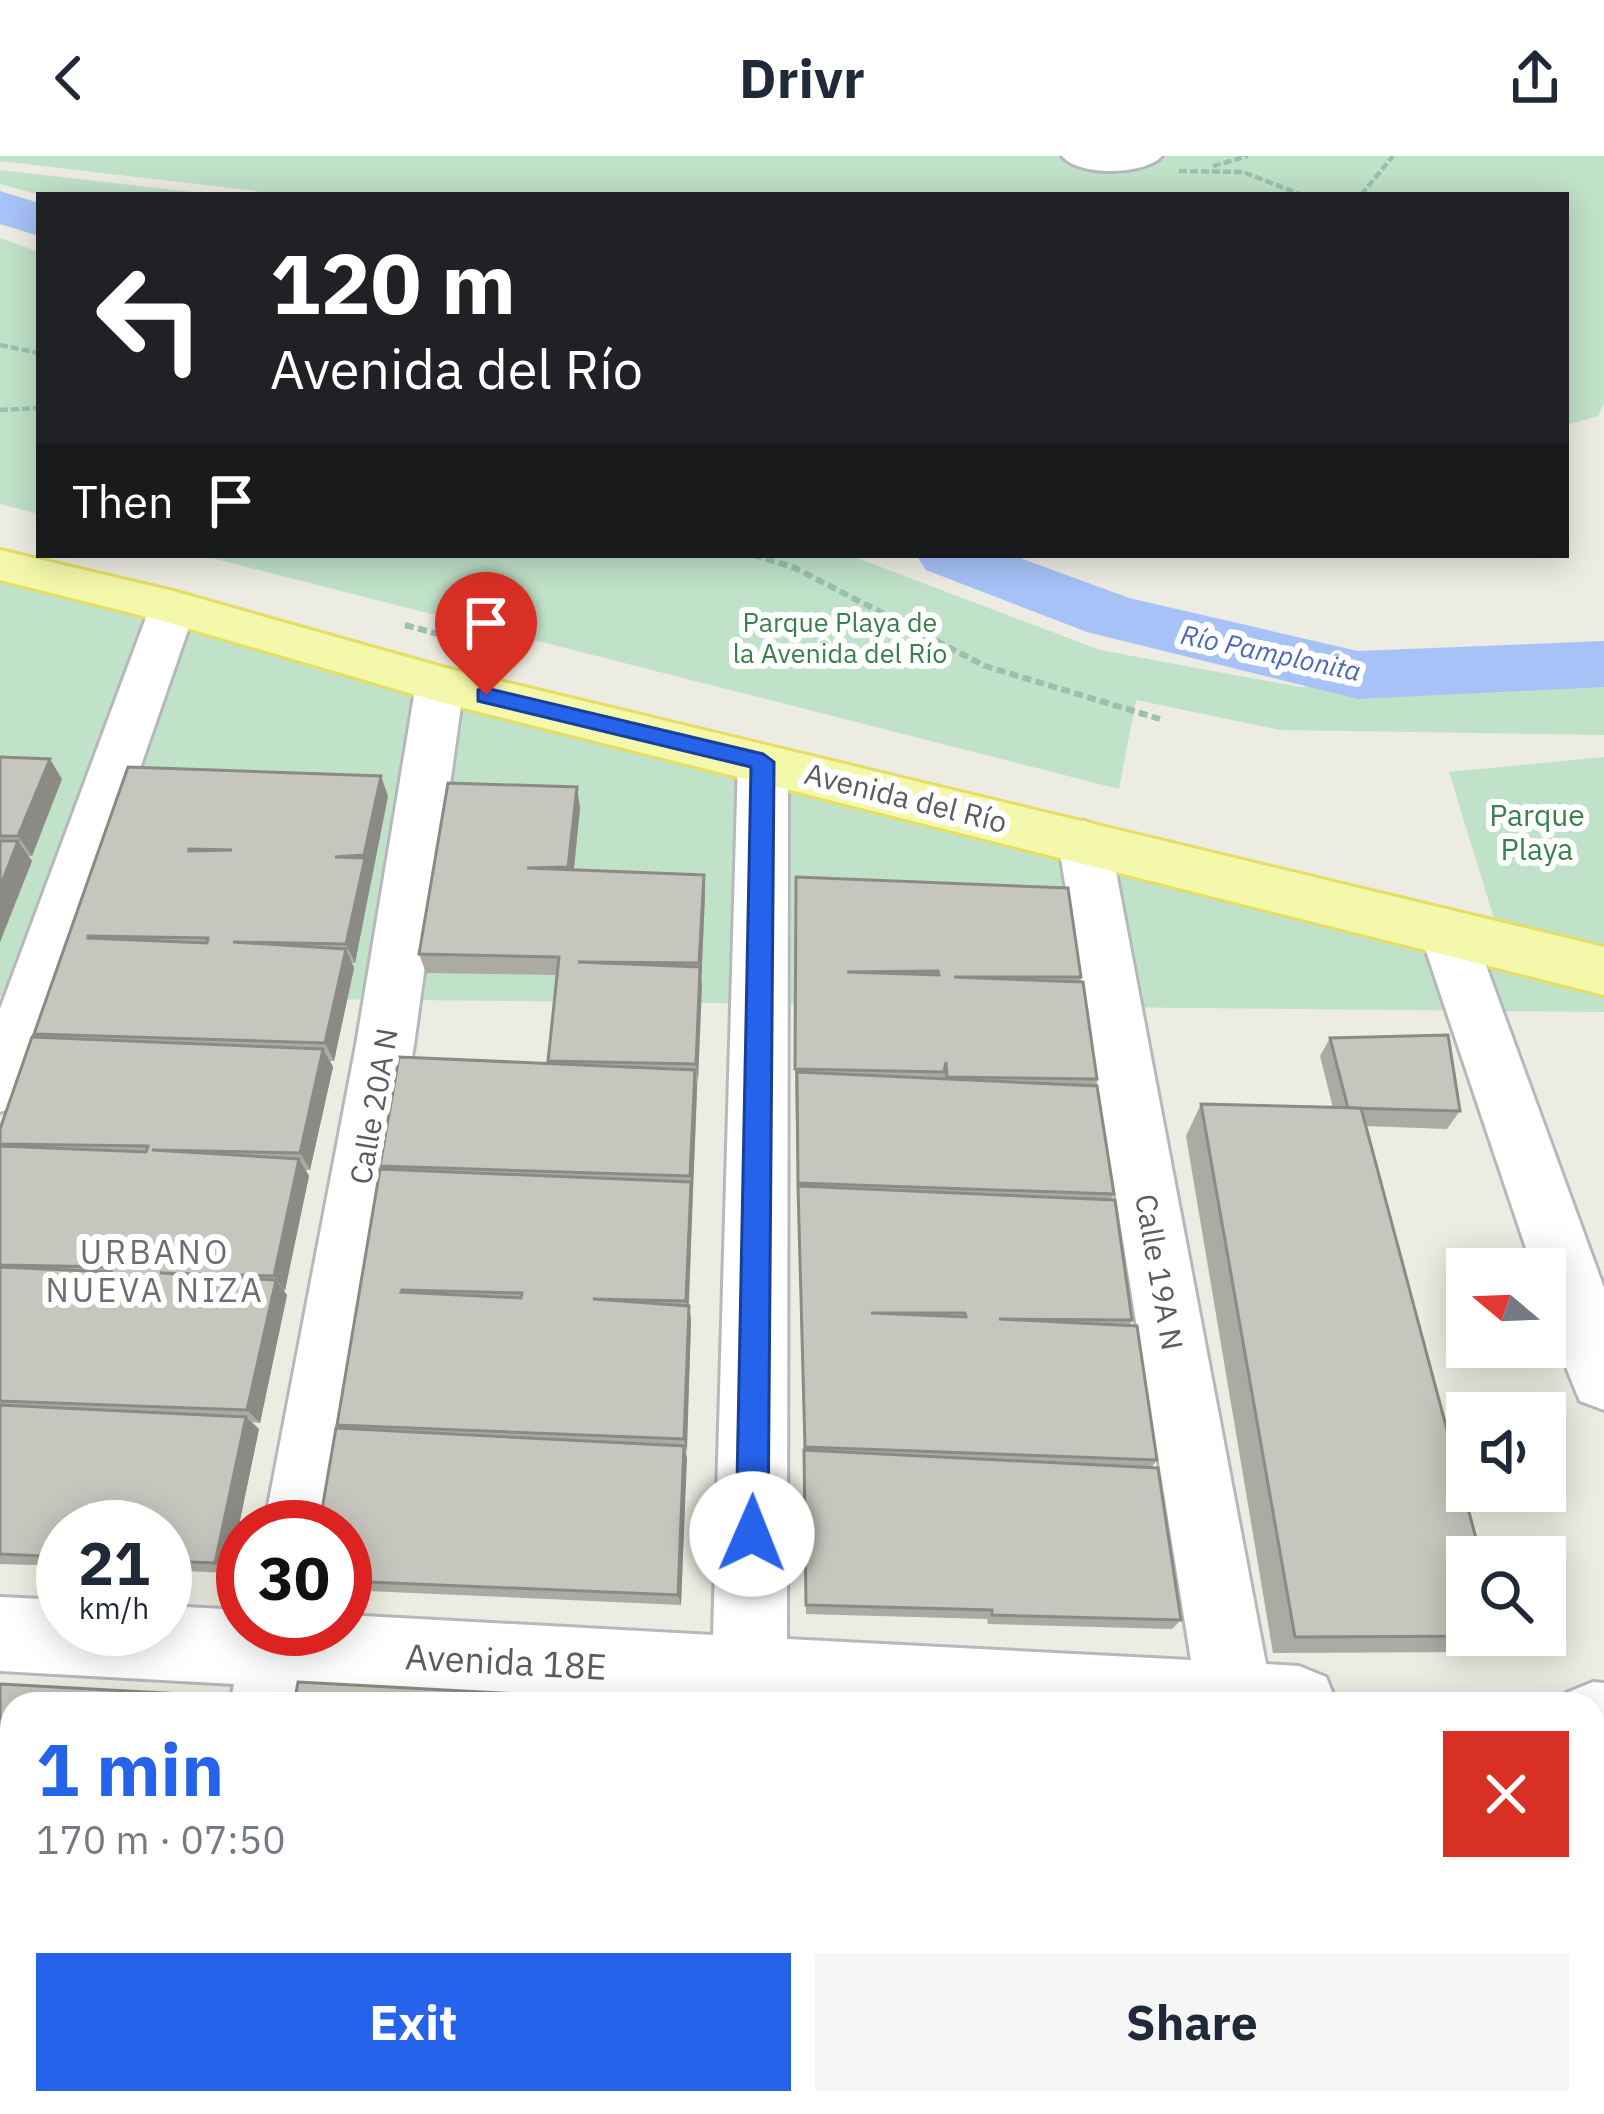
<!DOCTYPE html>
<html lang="en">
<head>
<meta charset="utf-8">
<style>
  :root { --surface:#fff; --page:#f6f6f7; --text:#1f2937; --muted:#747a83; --accent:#2563eb }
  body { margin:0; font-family:"IBM Plex Sans",sans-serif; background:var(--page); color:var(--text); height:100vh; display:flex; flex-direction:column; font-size:45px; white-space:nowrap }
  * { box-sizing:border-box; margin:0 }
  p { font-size:39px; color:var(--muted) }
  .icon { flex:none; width:66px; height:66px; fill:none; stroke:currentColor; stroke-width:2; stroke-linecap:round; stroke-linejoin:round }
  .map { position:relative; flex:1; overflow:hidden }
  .panel { position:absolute; left:0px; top:1536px; width:1605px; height:423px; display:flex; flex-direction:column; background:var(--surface); border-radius:36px 36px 0 0; box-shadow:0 6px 30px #0003 }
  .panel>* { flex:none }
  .guide { position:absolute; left:36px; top:36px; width:1533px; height:366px; border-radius:0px; box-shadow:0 6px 30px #0003; background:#202124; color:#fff; overflow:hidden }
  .needle { width:78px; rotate:289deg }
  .buttons { position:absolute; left:1446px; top:1092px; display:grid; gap:24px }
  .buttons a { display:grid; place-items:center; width:120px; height:120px; border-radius:0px; background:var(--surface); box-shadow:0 6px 30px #0003; font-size:60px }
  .speed { position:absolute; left:36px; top:1344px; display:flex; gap:24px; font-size:60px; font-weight:700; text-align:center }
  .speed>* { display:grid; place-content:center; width:156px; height:156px; border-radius:50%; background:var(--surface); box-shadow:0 6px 30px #0003; line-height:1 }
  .speed small { font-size:30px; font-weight:400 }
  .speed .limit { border:18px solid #d22; background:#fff; color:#111 }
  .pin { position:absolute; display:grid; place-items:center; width:102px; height:102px; color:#fff; margin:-123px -51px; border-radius:50% 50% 50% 0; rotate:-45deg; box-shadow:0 0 12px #0007 }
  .pin .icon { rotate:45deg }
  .me { position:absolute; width:132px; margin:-66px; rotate:1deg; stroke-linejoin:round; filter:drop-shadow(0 0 9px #0008) }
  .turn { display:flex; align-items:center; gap:42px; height:252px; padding:0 36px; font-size:54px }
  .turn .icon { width:156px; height:156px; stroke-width:2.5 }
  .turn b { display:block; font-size:84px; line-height:102px }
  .then { display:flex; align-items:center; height:114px; padding:0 36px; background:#0003; gap:24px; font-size:45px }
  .round { display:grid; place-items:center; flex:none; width:126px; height:126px; border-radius:0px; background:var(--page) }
  .head { display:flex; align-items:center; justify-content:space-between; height:204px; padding:0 36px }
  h1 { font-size:72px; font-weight:700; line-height:90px; color:var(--accent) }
  .action { display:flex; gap:24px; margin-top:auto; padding:24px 36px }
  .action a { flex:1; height:138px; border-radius:0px; background:var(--accent); color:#fff; font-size:48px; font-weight:700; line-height:138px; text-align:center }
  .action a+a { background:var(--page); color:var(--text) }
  header { display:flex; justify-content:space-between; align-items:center; height:156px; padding:0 36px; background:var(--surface); font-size:54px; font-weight:700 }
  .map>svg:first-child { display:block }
  .green { fill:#c0e2c8 }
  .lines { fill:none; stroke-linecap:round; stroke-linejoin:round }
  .river { fill:#a6c2f7; fill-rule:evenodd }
  .minor-casing { stroke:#b7b8bd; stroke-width:6 }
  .major-casing { stroke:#e5de62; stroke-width:6 }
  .path-far1 { stroke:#9ac1ae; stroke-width:4.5; stroke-dasharray:8 3; stroke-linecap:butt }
  .path { stroke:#9ac1ae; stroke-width:6; stroke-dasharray:9 4.5; stroke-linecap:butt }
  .minor { fill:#fff; fill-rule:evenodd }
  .major { fill:#f3f8ab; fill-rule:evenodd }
  .wall { fill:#abaaa3 }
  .shaded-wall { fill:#8b8b85 }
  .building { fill:#c7c6be; stroke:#8b8b85; stroke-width:3; fill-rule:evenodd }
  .route { fill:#2563eb; stroke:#184099; stroke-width:3 }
  .labels { text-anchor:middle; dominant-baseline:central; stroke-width:12; stroke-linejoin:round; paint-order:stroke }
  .far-park-label { font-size:27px; fill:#3b7f4e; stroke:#fff }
  .far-water-label { font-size:27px; font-style:italic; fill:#4c68b8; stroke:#fff }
  .street-label { font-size:30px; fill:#5a5c61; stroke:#fff }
  .park-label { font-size:30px; fill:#3b7f4e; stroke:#fff }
  .neighbourhood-label { font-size:33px; letter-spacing:3px; fill:#6b6e73; stroke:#fff }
  .near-street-label { font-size:36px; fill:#5a5c61; stroke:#fff }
</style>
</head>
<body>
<header><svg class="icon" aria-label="back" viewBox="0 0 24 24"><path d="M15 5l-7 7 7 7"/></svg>Drivr<svg class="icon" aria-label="share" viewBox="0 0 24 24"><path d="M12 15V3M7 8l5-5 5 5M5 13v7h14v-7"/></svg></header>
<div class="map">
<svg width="1604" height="1958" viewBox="0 0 1604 1958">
  <rect width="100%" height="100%" fill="#ecece2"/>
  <path class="green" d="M0,0h1604v247l-6,13 -32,9v-230h-1277l-289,-34z
    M0,14l218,25h-178l-40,-11z
    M0,82l39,14v262l-39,-10z
    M200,399h649l251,95 199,37 305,-9v57l-324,-5 -144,-30 -17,89z
    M0,401l1604,427v28l-1604,-16z
    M1604,601v194l-109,-29 -46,-150z"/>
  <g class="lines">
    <path class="river" d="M0,35l39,12v33l-39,-12z
      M916,399h96l117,43 229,53 246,-10v46l-246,12 -271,-67 -161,-62z"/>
    <defs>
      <path id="minor" d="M1062,0h100c-17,19 -83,21 -100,0z
        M173,436l16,5 7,10 -167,481 -8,17 -21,7v-103l150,-402 7,-10z
        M440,512l17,5 7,11 -50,361 -80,482h-70l92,-482 60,-361 7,-11z
        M763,589l18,5 7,12 -1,877 404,21 -133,-820 8,-13 18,-6 18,6 8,13 156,824 33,2 27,11 11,27h-730l-299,-16 -2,16h-76l4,-20 -234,-13v-74l63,3v29h102v-23l78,4v19h102v-14l368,20 25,-873 7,-12z
        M1446,753l19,6 8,15 131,358v122l-24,-9c-18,-42 -35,-86 -35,-132h-12l-114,-339 8,-15z
        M1593,1526l11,1v76l-11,-1v-54h-31l4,-11z
        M158,1947h86l-2,11h-86z
        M704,1947h86v11h-86z
        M1263,1947h86l2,11h-86z"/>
      <path id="major" d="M0,394l173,41 269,76 1162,280v48l-1164,-293 -277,-81 -163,-41z"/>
    </defs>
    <use href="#minor" class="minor-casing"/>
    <use href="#major" class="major-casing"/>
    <path class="path-far1" d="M1213,10l35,-10
      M1179,15l64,1 59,23
      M1361,39l32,-39
      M0,189l39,8
      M0,254l39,-2"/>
    <path class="path" d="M753,399l40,12 192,99 175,53
      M405,469l89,24"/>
    <use href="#minor" class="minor"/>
    <use href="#major" class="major"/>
  </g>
  <path class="wall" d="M0,601l62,22 -30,77h-4l4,5 -32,81z
    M128,611l260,29 -33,167h-3l2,5 -20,93h-4l3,6 -23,103h-4l3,6 -25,115 3,4 -27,128 -8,-1 7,7 -30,144 -64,-3v-43h-102v39l-63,-2v-435l37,-92 -3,-3z
    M580,652l-6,62 130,5 1,20 -12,297 -4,114 2,14 -10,285 -336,-15v-63l-6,-98 -2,-4 44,-256 -1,-3 169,-102 8,-89 -131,-2 -7,-19z
    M796,721l285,100 -1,5 17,97 -2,7 19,108 -3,5 21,121 -2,6 27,134 -6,8 30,152 -9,9 -184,-5 -1,-5 -181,-5 -2,-164 -9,-363z
    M1330,882l130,73 -13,18 -82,-3 137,510 -32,16 -197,1 -87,-517 15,-32 132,4 -13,-52z
    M0,1942h12v5l99,2 -2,9h-109z
    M223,1947h241l174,11h-417z
    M1368,1947h225l11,11h-234z"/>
  <path class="shaded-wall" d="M50,603l12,20 -30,77 -14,-20z
    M381,620l7,20 -33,167 -9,-19z
    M577,631l3,21 -8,78 -4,-19z
    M18,685l14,20 -32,81v-55z
    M704,719l1,20 -4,87 -2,-19z
    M346,793l8,19 -20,93 -9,-18z
    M700,811l2,19 -4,96 -2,-18z
    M323,893l10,18 -23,103 -10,-17z
    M695,914l2,17 -9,229 -2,-15z
    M299,1003l10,17 -24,115 -11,-15z
    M276,1124l11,15 -27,128 -13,-13z
    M689,1150l2,14 -4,131 -3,-12z
    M246,1261l13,12 -30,144 -14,-10z
    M684,1290l3,12 -6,147 -3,-10z
    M181,1538l15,8v2h-18z
    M111,1949l-2,9h-20l1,-6z"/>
  <path class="building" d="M0,601l50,2 -32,77h-18z
    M128,611l253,9 -17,79 -29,2 30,1 -19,86 -113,-2 113,7 -21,94 -291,-9zM189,693l43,1 -43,1zM88,780l120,2 -1,5 -119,-5z
    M448,627l129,4 -9,80 -41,1 177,7 -5,88 -121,-1 122,5 -4,97 -148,-3 11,-104 -140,-3z
    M0,685h18l-18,46z
    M796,721l272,11 13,89h-127l129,5 14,97 -150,-2 -1,-15 -2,10 -149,-3zM938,815l1,4 -92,-3z
    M1448,879l12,76 -112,-3 -18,-70z
    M32,881l291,12 -23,104 -148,-3 147,9 -25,117 -114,-3 116,7 -29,130 -247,-9v-134l111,5 1,-5 -112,-2v-119l146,6 2,-6 -148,-2v-15z
    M399,901l296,13 -5,106 -310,-10z
    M797,916l300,14 17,108 -316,-11z
    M1201,948l160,4 120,449h-14v78l35,1 -207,1z
    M380,1013l311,13 -5,119 -93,-2 96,7 -5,133 -347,-14zM402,1134l120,3 -1,5 -120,-6z
    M798,1030l317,14 17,120 -133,-1 138,7 20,134 -352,-13zM871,1157h94l1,4z
    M0,1249l246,12 -31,146 -50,-2v-34h-102v30l-63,-3z
    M336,1272l348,18 -6,149 -333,-14v-54h-26z
    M804,1294l354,18 23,152 -189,-5v-5l-186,-5z
    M298,1526l384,21v1h-388z
    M0,1528l181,10 -3,10h-166v169l-12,-1z
    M1593,1597l11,1v360h-204l-2,-11h195z
    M0,1722l12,1v214l-12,-1z
    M0,1946l90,6 -1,6h-89z
    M223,1947h177l174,11h-353z
    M535,1947h133l-1,4z
    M805,1947h443l1,11h-444z"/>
  <path class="route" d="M486,532l277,66 11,8 -6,772 -5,12 -11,5 -12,-5 -4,-12 15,-767 -273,-66v-11z"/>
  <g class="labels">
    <g class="far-park-label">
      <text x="840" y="465">Parque Playa de<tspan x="840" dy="31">la Avenida del Río</tspan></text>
    </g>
    <g class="far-water-label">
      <text transform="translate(1271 496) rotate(12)">Río Pamplonita</text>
    </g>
    <g class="street-label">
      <text transform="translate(906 641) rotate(14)">Avenida del Río</text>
      <text transform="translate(373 950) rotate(-80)">Calle 20A N</text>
      <text transform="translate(1160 1116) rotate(80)">Calle 19A N</text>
    </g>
    <g class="park-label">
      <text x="1537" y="658">Parque<tspan x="1537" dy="34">Playa</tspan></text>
    </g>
    <g class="neighbourhood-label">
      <text x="155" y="1095">URBANO<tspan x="155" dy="38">NUEVA NIZA</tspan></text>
    </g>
    <g class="near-street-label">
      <text transform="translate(506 1505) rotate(3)">Avenida 18E</text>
    </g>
  </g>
</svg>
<div class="buttons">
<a><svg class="needle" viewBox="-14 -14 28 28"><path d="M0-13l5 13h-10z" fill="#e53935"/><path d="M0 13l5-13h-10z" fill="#747a83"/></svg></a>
<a><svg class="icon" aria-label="sound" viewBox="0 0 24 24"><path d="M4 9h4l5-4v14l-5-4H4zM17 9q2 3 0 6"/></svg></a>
<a><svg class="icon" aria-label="search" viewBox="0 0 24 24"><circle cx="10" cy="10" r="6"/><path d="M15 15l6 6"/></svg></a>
</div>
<div class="speed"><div>21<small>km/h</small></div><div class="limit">30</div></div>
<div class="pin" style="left:486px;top:539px;background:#d93025"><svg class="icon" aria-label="arrive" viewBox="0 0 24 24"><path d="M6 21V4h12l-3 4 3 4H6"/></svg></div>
<svg class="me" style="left:752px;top:1378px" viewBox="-20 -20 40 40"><circle r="19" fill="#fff"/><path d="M0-13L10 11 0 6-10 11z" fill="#2563eb"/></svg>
<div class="guide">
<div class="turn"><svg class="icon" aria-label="left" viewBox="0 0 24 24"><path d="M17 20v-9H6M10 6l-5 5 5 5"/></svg><div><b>120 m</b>Avenida del Río</div></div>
<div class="then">Then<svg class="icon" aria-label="arrive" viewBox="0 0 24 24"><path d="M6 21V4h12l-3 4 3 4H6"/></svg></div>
</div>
<section class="panel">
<div class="head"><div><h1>1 min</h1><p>170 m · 07:50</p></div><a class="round" style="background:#d93025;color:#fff"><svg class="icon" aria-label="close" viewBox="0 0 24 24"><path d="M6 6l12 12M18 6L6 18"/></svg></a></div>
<div class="action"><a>Exit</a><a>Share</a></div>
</section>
</div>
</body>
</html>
